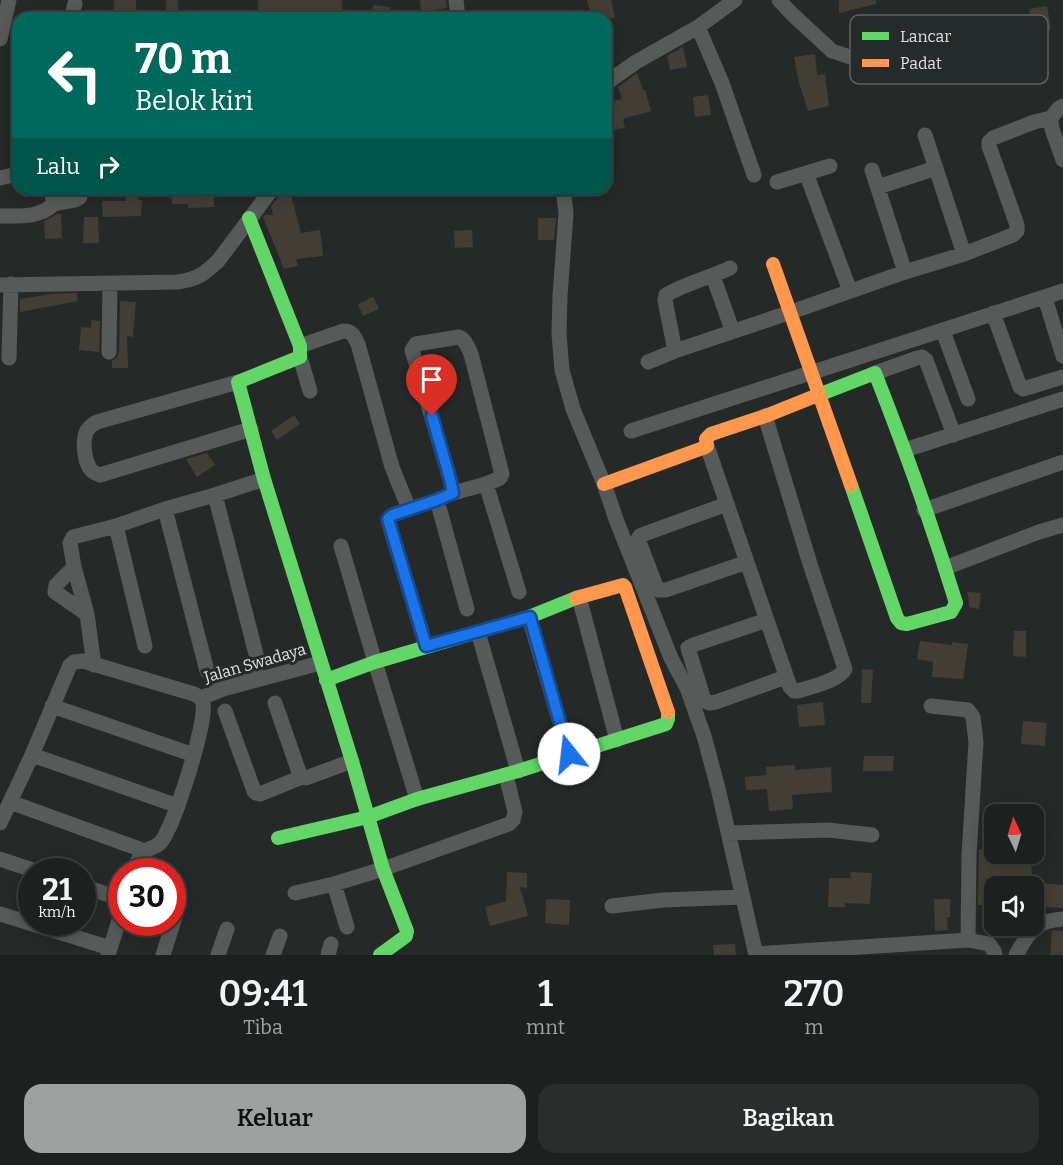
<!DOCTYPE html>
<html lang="id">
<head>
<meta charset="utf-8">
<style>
  :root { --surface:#1c201f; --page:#292d2c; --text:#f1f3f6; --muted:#a0a3a4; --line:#3a3e3d; --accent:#9da2a1 }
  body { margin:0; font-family:Bitter,serif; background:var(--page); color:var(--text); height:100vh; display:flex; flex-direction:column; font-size:22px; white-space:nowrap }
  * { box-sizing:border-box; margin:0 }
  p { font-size:20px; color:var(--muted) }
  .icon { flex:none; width:33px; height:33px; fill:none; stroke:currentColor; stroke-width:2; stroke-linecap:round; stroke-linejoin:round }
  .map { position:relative; height:955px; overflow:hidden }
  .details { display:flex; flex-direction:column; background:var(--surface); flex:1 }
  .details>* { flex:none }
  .banner { position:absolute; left:12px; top:12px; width:600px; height:183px; border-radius:18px; box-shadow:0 3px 15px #0003,0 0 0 2px var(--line); background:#00695c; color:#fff; overflow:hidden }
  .needle { width:39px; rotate:356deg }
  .buttons { position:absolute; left:984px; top:804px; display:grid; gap:12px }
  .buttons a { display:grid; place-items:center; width:60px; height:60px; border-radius:12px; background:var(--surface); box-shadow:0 3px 15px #0003,0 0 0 2px var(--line); font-size:30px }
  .speed { position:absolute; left:18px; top:858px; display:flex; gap:12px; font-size:30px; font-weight:700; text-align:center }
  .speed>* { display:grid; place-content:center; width:78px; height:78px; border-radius:50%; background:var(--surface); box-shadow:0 3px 15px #0003,0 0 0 2px var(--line); line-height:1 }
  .speed small { font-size:15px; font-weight:400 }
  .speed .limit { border:9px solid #d22; background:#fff; color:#111 }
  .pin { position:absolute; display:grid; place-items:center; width:51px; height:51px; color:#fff; margin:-62px -26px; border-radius:50% 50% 50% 0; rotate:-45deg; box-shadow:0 0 6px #0007 }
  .pin .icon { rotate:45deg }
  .me { position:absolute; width:66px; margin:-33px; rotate:344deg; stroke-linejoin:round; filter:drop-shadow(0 0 4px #0008) }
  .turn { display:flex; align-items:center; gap:21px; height:126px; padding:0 24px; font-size:27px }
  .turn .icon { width:78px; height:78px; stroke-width:2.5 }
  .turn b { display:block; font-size:42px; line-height:51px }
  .then { display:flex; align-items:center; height:57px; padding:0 24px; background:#0003; gap:12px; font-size:22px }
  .eta { display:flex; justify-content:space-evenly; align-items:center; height:102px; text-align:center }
  .eta b { font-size:36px; font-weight:600; line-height:42px }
  .action { display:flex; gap:12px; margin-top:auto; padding:12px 24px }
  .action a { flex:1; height:69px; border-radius:18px; background:var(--accent); color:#111; font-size:24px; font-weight:600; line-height:69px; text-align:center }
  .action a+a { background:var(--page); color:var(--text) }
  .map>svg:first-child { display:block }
  .building { fill:#433e35 }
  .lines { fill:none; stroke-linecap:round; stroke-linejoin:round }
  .street { stroke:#585a5a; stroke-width:15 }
  .fast { stroke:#63d668; stroke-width:14 }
  .slow { stroke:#ff974d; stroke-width:14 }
  .route-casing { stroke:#114b97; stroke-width:15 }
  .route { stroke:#1a73e8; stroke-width:10 }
  .labels { text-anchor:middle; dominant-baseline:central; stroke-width:6; stroke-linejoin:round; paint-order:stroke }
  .street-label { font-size:16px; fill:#dee2e2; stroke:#242b2a }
  .key { fill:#242b2a; stroke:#5c6261; stroke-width:1.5 }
  .key-label { font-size:16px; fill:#dee2e2 }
</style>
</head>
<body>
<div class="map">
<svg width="1063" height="955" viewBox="0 0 1063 955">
  <rect width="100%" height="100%" fill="#252a29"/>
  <path class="building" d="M114,0h22v18h-23z
    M166,0h12v18h-12z
    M258,0h84l1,18h-57v-6l-28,-1z
    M420,0h26l1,8 -26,4z
    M587,0h24l4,18h-23z
    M839,0h37v4l-37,9z
    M373,5l17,2 -1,11h-18z
    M1047,6l4,24 -19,3 -3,-24z
    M683,47l4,20 -17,3 -3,-14z
    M815,54l2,21 8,-1 4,32 -21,5 -10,-32 -4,-22z
    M637,73l6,17h2l6,21 -28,8 2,9 -15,2 -4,-28 16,-3 -4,-12z
    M708,95l3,20 -16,2 -2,-20z
    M126,189h11l1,11h4l-1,16 -38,1 -1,-16h24z
    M204,190h10v17l-26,1v-4h-16l-1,-13h33z
    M291,195l10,38 19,-3 3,26 -27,3 2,7 -14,3 -21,-52 2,-2h8l-2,-9 7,-9z
    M57,214h4l1,24 -17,1 -1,-18z
    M84,217h14l1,26h-16z
    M538,218h18l-2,22h-16z
    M472,230l1,17 -18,1 -1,-17z
    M77,293l1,8 -58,11v-13l32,-5z
    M373,297l6,12 -16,7 -5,-12z
    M120,301l16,1 -3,35 -6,-1 1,32h-16v-7l5,-4 2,-5z
    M91,320l9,1 -1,31 -20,-2 2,-23 10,1z
    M294,415l6,9 -23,16 -6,-9z
    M207,453l8,12 -18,12 -11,-18z
    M967,592l14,1 -2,16 -10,-2v-7z
    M1014,631h12v26l-13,-1z
    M920,641l32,4v-3l16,2 -5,35 -31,-2 1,-15 -16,-3z
    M862,669l11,1 -2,33h-10z
    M823,702l2,23 -26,2 -2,-22z
    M1023,721l24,2 -2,23 -24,-2z
    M864,756h30l-1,15h-30z
    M795,765v5l36,-3 1,25 -40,3 1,14 -24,2 -2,-22 -21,1 -1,-13 21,-2v-8z
    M979,849h15v5h37l1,32h-38v19h-16z
    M507,872l20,1v15l-7,-1 8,29 -38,10 -5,-19 21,-6z
    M851,872l21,1 -2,31 -25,-1v4h-17l1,-29h21z
    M1037,883l26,2v23l-18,-1v5l-5,2 -6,-1z
    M546,899l24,1 -1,25 -24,-2z
    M934,899h16v18h-3l1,13 -13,1z
    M1052,930l11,1v24h-13z
    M735,944l1,11h-22l-1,-10z"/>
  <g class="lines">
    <path class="street" d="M456,0l2,18
      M779,0l12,13 41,38 18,6 18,2h24l116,-34
      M71,18l4,-14
      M698,27l24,56 32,92
      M0,39l9,-39
      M606,83l30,-21 62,-35 37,-27
      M1063,106l-5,3 -7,9 1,11 11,31
      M925,135l39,119
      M872,170l33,102
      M806,173l44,118
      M0,178l18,-4
      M777,182l53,-16
      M878,187l58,-19
      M51,189l3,15 21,-4 5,-3 2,-8
      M563,189l3,24 -6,83 -1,38 3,36 11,39 31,75 13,38 54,136 16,30 17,48 14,52 38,167
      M0,216c19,0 39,2 54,-12
      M713,276l17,48
      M0,285l178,-3c19,-3 25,-7 40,-21l54,-72
      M1045,298l18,58
      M993,313l27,74 3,2 40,-12
      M943,331l25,68
      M300,346l43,-15c9,0 11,5 15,13l34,123 17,42
      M675,351l-10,-51 1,-5c20,-12 43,-17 64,-27
      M109,352l1,-69
      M300,357l10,34
      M9,358l2,-74
      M648,362l27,-11 116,-39 114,-40 59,-18 49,-19 4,-4v-6l-28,-79v-4l4,-4 41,-16 17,-4
      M875,373l42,-15 5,-1 4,3 28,75
      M238,382l-141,40c-3,2 -6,3 -8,6 -8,8 -5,33 2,42 3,3 4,3 9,5l151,-46
      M631,431l432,-140
      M707,446l83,241 4,4h4c12,-4 41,-10 47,-22l-35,-105 -45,-148
      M905,450l158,-51
      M486,484l33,108
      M437,500l30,109
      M727,504l-80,29 -7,3 -2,3 17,45 4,6h7l81,-28
      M165,509l42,162 7,6 27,-3 15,-7 1,-9 -42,-163
      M924,510l139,-48
      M116,526l29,120
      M341,546l34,116 42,137
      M74,567l-18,18 -1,7 32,22
      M945,568l94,-36 24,-7
      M579,597l38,143
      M529,617l40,137
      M767,620l-74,25 -5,3 16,52 5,3 7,-1 70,-25
      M478,632l40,139
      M426,646l-38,-126 3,-4 4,-2 42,-14 16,-7 33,-9 14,-6 2,-4 -31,-120c-3,-6 -5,-14 -12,-17l-43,7 -4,6 38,129 3,14
      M94,665l-7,-51 -13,-47 -4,-24 3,-6 43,-11 49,-17 50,-14 49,-16
      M201,698l22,-9 97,-26
      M275,703l25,72 6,3 46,-17
      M52,706l142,49
      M931,706l37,4 5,7 3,25 -7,114 -1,84
      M225,711l29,80 2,2 4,1 42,-17
      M32,755l146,51
      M10,802l135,49
      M0,823l32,-68 38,-90 4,-3 9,-1 111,33c4,2 8,4 9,9 4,20 -29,123 -42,139 -4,5 -11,6 -16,9 -7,5 -8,13 -11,21
      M728,833l100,-3 44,5
      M0,859l39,13
      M334,884l13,43
      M82,886l40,13
      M295,893l39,-9 49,-15 126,-45 4,-4 2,-8 -9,-37
      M612,906l51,-6 80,-3
      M0,914l110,34
      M756,954l212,-14 21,4 5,7 1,4
      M108,955l14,-44
      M163,955l12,-38
      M218,955l9,-26
      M273,955l7,-19
      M328,955l3,-11
      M1016,955c14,-24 18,-34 47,-36"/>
    <path class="fast" d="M249,218l51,128v11l-62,25 26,97 88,282 31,108 24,62 -1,5 -26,19
      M813,397l62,-24c30,76 57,152 81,230l-5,9 -44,12 -6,-1 -4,-5 -46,-133
      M326,680l49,-18 154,-45 47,-19
      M278,838l90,-21 49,-18 101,-28 148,-47 2,-5v-7"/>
    <path class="slow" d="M773,264l78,221
      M604,484l99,-36 4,-2 -1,-7 5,-5 57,-19 45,-18
      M576,598l47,-13 2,2 43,125"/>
  </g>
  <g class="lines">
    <defs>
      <path id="route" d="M432,416l18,63 3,14 -16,7 -42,14 -4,2 -3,3 38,127 104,-29 39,137"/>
    </defs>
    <use href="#route" class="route-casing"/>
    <use href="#route" class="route"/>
  </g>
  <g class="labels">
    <g class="street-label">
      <text transform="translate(255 663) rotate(-16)">Jalan Swadaya</text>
    </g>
  </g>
  <rect x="850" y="15" width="198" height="69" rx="9" class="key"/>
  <rect x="862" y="32" width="27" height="8" fill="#63d668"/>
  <rect x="862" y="59" width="27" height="8" fill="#ff974d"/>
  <g class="key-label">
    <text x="900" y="42">Lancar</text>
    <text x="900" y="69">Padat</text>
  </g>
</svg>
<div class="buttons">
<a><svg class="needle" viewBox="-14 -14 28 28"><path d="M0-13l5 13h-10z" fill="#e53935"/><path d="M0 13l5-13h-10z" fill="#a0a3a4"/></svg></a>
<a><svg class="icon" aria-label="sound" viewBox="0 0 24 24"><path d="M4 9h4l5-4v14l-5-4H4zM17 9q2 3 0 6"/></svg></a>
</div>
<div class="speed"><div>21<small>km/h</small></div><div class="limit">30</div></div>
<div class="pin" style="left:432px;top:416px;background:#d93025"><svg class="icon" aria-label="arrive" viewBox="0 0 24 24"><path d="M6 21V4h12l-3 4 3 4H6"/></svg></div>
<svg class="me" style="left:569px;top:754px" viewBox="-20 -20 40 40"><circle r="19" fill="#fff"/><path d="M0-13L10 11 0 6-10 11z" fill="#1a73e8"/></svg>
<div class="banner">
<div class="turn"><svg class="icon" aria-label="left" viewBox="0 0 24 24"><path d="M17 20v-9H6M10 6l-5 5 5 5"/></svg><div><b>70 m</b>Belok kiri</div></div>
<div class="then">Lalu<svg class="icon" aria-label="right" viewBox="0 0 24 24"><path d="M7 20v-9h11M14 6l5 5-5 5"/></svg></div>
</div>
</div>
<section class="details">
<div class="eta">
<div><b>09:41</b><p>Tiba</p></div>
<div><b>1</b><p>mnt</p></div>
<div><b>270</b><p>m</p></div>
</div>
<div class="action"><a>Keluar</a><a>Bagikan</a></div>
</section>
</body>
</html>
